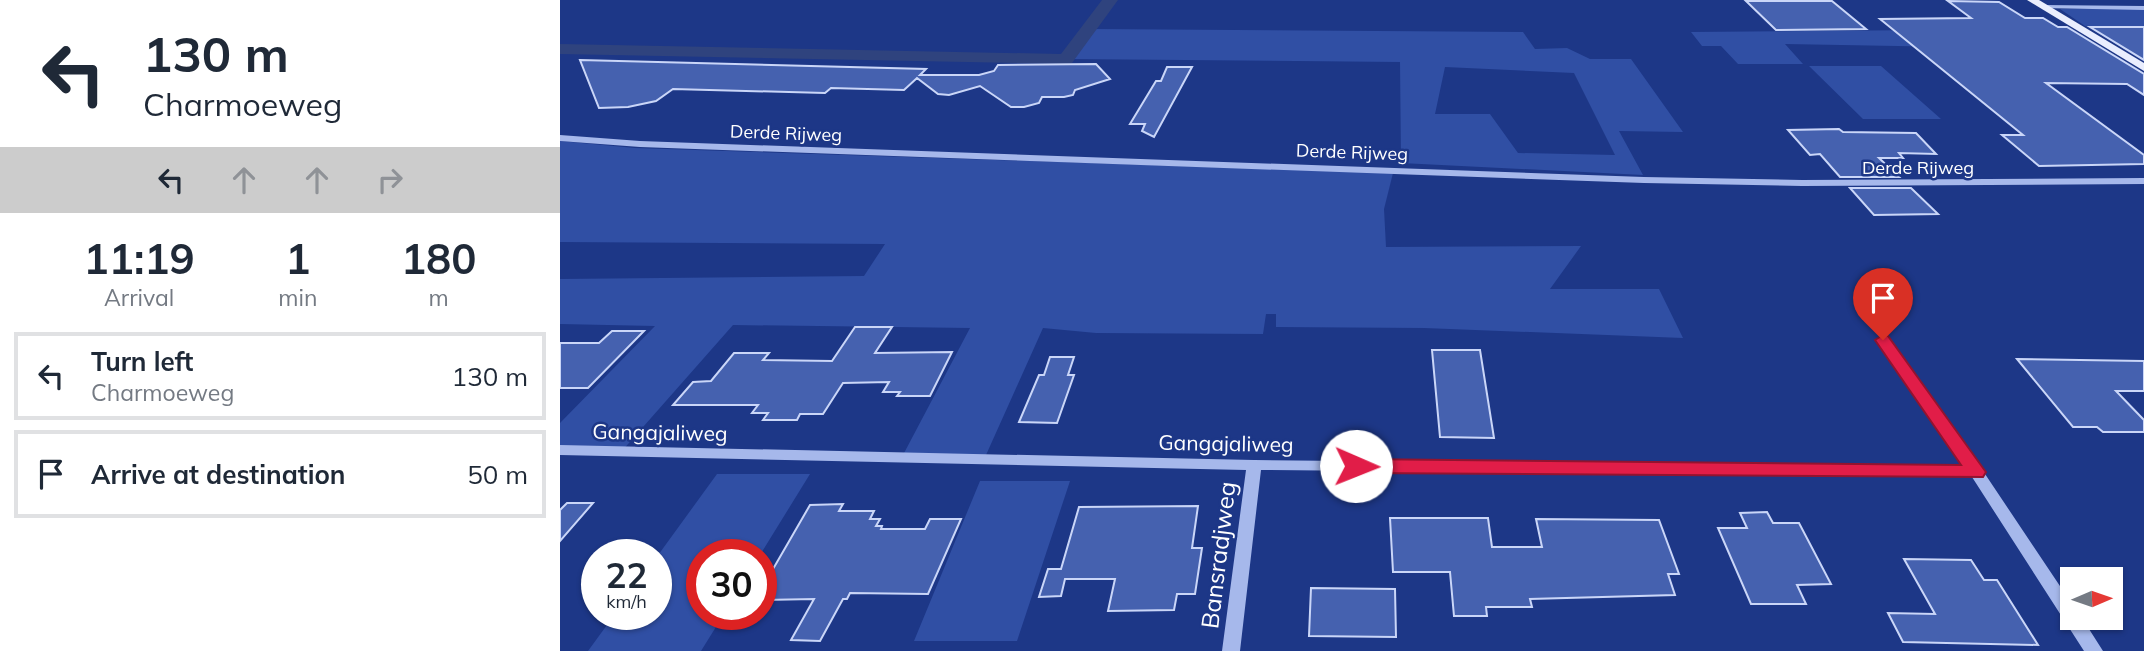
<!DOCTYPE html>
<html lang="en">
<head>
<meta charset="utf-8">
<style>
  :root { --surface:#fff; --page:#f2f2f3; --text:#1f2937; --muted:#747a83; --line:#e0e1e3 }
  body { margin:0; font-family:Mulish,sans-serif; background:var(--page); color:var(--text); height:100vh; display:flex; flex-direction:column; font-size:26px; white-space:nowrap }
  * { box-sizing:border-box; margin:0 }
  p { font-size:23px; color:var(--muted) }
  .icon { flex:none; width:38px; height:38px; fill:none; stroke:currentColor; stroke-width:2; stroke-linecap:round; stroke-linejoin:round }
  .map { position:relative; flex:1; overflow:hidden }
  .side { display:flex; flex-direction:column; background:var(--surface); width:560px }
  .side>* { flex:none }
  .top-card { background:#fff; color:var(--text); overflow:hidden }
  .needle { width:46px; rotate:88deg }
  .controls { position:absolute; left:1500px; top:567px; display:grid; gap:14px }
  .controls a { display:grid; place-items:center; width:63px; height:63px; border-radius:0px; background:var(--surface); box-shadow:0 2px 5px #0004; font-size:35px }
  .speed { position:absolute; left:21px; top:539px; display:flex; gap:14px; font-size:35px; font-weight:700; text-align:center }
  .speed>* { display:grid; place-content:center; width:91px; height:91px; border-radius:50%; background:var(--surface); box-shadow:0 2px 5px #0004; line-height:1 }
  .speed small { font-size:18px; font-weight:400 }
  .speed .limit { border:10px solid #d22; background:#fff; color:#111 }
  .pin { position:absolute; display:grid; place-items:center; width:60px; height:60px; color:#fff; margin:-72px -30px; border-radius:50% 50% 50% 0; rotate:-45deg; box-shadow:0 0 7px #0007 }
  .pin .icon { rotate:45deg }
  .me { position:absolute; width:77px; margin:-38px; rotate:91deg; stroke-linejoin:round; filter:drop-shadow(0 0 5px #0008) }
  .turn { display:flex; align-items:center; gap:24px; height:147px; padding:0 28px; font-size:32px }
  .turn .icon { width:91px; height:91px; stroke-width:2.5 }
  .turn b { display:block; font-size:49px; line-height:60px }
  .lanes { display:flex; align-items:center; height:66px; padding:0 28px; background:#0003; justify-content:center; gap:35px; direction:ltr }
  .lanes .off { opacity:.35 }
  .eta { display:flex; justify-content:space-evenly; align-items:center; height:119px; text-align:center }
  .eta b { font-size:42px; font-weight:700; line-height:49px }
  ul { padding:0; list-style:none }
  li { display:flex; align-items:center; gap:21px; height:88px; margin:0 14px 10px; padding:0 14px; border:4px solid var(--line); border-radius:0px }
  li div { flex:1 }
  li b { display:block; font-size:26px }
  li em { font-style:normal }
  main { display:flex; flex:1; min-height:0 }
  .map>svg:first-child { display:block }
  .green { fill:#304fa4; fill-rule:evenodd }
  .lines { fill:none; stroke-linecap:round; stroke-linejoin:round }
  .canal { fill:#2f437e; fill-rule:evenodd }
  .building { fill:#4561af; stroke:#cad6f8; stroke-width:2 }
  .minor { fill:#a6b8eb; fill-rule:evenodd }
  .major { fill:#eaeefe; fill-rule:evenodd }
  .route { fill:#e11d48; stroke:#92132f; stroke-width:2 }
  .labels { text-anchor:middle; dominant-baseline:central; stroke-width:5; stroke-linejoin:round; paint-order:stroke }
  .far-street-label { font-size:18px; fill:#fff; stroke:#1d3787 }
  .street-label { font-size:21px; fill:#fff; stroke:#1d3787 }
  .near-street-label { font-size:24px; fill:#fff; stroke:#1d3787 }
</style>
</head>
<body>
<main>
<section class="side">
<div class="top-card">
<div class="turn"><svg class="icon" aria-label="left" viewBox="0 0 24 24"><path d="M17 20v-9H6M10 6l-5 5 5 5"/></svg><div><b>130 m</b>Charmoeweg</div></div>
<div class="lanes"><svg class="icon" aria-label="left" viewBox="0 0 24 24"><path d="M17 20v-9H6M10 6l-5 5 5 5"/></svg><svg class="icon off" aria-label="ahead" viewBox="0 0 24 24"><path d="M12 20V5M6 11l6-6 6 6"/></svg><svg class="icon off" aria-label="ahead" viewBox="0 0 24 24"><path d="M12 20V5M6 11l6-6 6 6"/></svg><svg class="icon off" aria-label="right" viewBox="0 0 24 24"><path d="M7 20v-9h11M14 6l5 5-5 5"/></svg></div>
</div>
<div class="eta">
<div><b>11:19</b><p>Arrival</p></div>
<div><b>1</b><p>min</p></div>
<div><b>180</b><p>m</p></div>
</div>
<ul>
<li><svg class="icon" aria-label="left" viewBox="0 0 24 24"><path d="M17 20v-9H6M10 6l-5 5 5 5"/></svg><div><b>Turn left</b><p>Charmoeweg</p></div><em>130 m</em></li>
<li><svg class="icon" aria-label="arrive" viewBox="0 0 24 24"><path d="M6 21V4h12l-3 4 3 4H6"/></svg><div><b>Arrive at destination</b></div><em>50 m</em></li>
</ul>
</section>
<div class="map">
<svg width="1584" height="651" viewBox="0 0 1584 651">
  <rect width="100%" height="100%" fill="#1d3787"/>
  <path class="green" d="M1500,9h84v17h-59z
    M528,29l435,3 12,17 32,-1 23,11h41l52,73 -64,-1 24,44 -242,-12 -1,-101 -334,-3zM885,67l129,6 41,82 -97,-2 -28,-39h-55z
    M1369,30l24,17 -168,-3 18,20h-65l-17,-18h-19l-11,-14z
    M1249,66h72l60,53h-78z
    M0,141l75,7 758,25 -9,36 2,38 195,-1 -31,43h109l24,49 -259,-10 -148,-1v-13h-10l-3,20 -167,-1 -53,-5 -57,127h-83l67,-127 -237,-3 -112,127 -61,-1v-28l95,-97 -95,-2v-45l304,-3 21,-32 -325,-2z
    M157,474h93l-50,81h-58v59h22l-23,37h-113l27,-37h41v-56z
    M420,481h90l-53,160h-103z"/>
  <g class="lines">
    <path class="canal" d="M542,0h16l-46,63 -6,1 -506,-10v-10l501,10z"/>
  </g>
  <path class="building" d="M1186,1h86l34,28 -90,1z
    M1388,1l51,1 26,16h18l15,9h9l77,47v21l-17,-11 -81,-1 98,72v9l-105,2 -37,-31h21l-143,-116 91,-1z
    M1530,27h54v33z
    M20,60l346,9 -6,6h59l15,-4 4,-6 98,-1 14,15 -35,11 -2,5 -9,2h-22l-3,6 -15,4h-13l-31,-21 -31,9 -11,-1 -21,-16 -13,12 -73,-2 -6,5 -152,-4 -17,12 -28,6 -29,1z
    M607,67h25l-38,70 -12,-6 3,-7h-15l26,-43h5z
    M1279,129l4,3 73,1 20,21 -37,-1 4,5h-24l20,19h-59l-20,-23 -10,1 -22,-25z
    M1290,188h61l27,26 -64,1z
    M295,327h37l-17,26 77,-1 -22,44h-33l3,-4h-17l6,-10 -46,1 -20,31h-23l-3,6h-34l5,-7h-16l6,-8h-85l20,-23 18,-1 23,-28h35l-6,7 69,1z
    M52,331h32l-56,57h-28v-45h39z
    M872,350h48l14,88 -54,-1z
    M490,357h24l-6,18h6l-17,48 -38,-1 20,-47h5z
    M1457,359l127,2v30h-28l28,29v12h-41l-6,-5h-24z
    M7,503h26l-33,38v-31z
    M283,504l-4,7h35l-4,8h10l-4,7h6l-1,3h44l5,-10h31l-33,75 -78,-1 -3,6h-4l-23,42 -29,-1 23,-41 -53,1v-24h8l41,-71z
    M638,506l-6,42h10l-7,46h-18l-3,16 -66,1 7,-32h-50l-4,17 -22,1 9,-28h13l18,-62z
    M1207,512l6,11h26l32,61 -34,1 9,19h-55l-33,-76h29l-7,-15z
    M830,518h98l4,29h50l-6,-28 123,1 20,54h-11l7,21 -145,4 2,8h-46l1,9h-33l-4,-44h-57z
    M1344,559l67,1 13,20h13l41,65 -135,-3 -15,-29 47,1z
    M751,588l84,1 1,48 -87,-1z"/>
  <g class="lines">
    <path class="minor" d="M1483,5l101,1v4l-103,-2v-2z
      M0,135l80,6 1004,36 158,3 342,-2v6l-342,2 -158,-3 -1004,-36 -80,-6z
      M1323,336l4,1 94,131 91,136v14h10l21,33h-19l-112,-174 -711,-7 -21,181h-18l24,-181 -686,-15v-10l694,15 711,7 -88,-127z"/>
    <path class="major" d="M1467,0h12l105,63v8z"/>
  </g>
  <path class="route" d="M1323,335l5,1 95,132 3,4 -3,5 -627,-4 -6,-2 -3,-5 3,-5 6,-2 605,6 -86,-125z"/>
  <g class="labels">
    <g class="far-street-label">
      <text transform="translate(226 133) rotate(2)">Derde Rijweg</text>
      <text transform="translate(792 152) rotate(2)">Derde Rijweg</text>
      <text x="1358" y="167">Derde Rijweg</text>
    </g>
    <g class="street-label">
      <text transform="translate(100 432) rotate(1)">Gangajaliweg</text>
      <text transform="translate(666 443) rotate(1)">Gangajaliweg</text>
    </g>
    <g class="near-street-label">
      <text transform="translate(658 555) rotate(-83)">Bansradjweg</text>
    </g>
  </g>
</svg>
<div class="controls">
<a><svg class="needle" viewBox="-14 -14 28 28"><path d="M0-13l5 13h-10z" fill="#e53935"/><path d="M0 13l5-13h-10z" fill="#747a83"/></svg></a>
</div>
<div class="speed"><div>22<small>km/h</small></div><div class="limit">30</div></div>
<div class="pin" style="left:1323px;top:340px;background:#d93025"><svg class="icon" aria-label="arrive" viewBox="0 0 24 24"><path d="M6 21V4h12l-3 4 3 4H6"/></svg></div>
<svg class="me" style="left:796px;top:466px" viewBox="-20 -20 40 40"><circle r="19" fill="#fff"/><path d="M0-13L10 11 0 6-10 11z" fill="#e11d48"/></svg>
</div>
</main>
</body>
</html>
